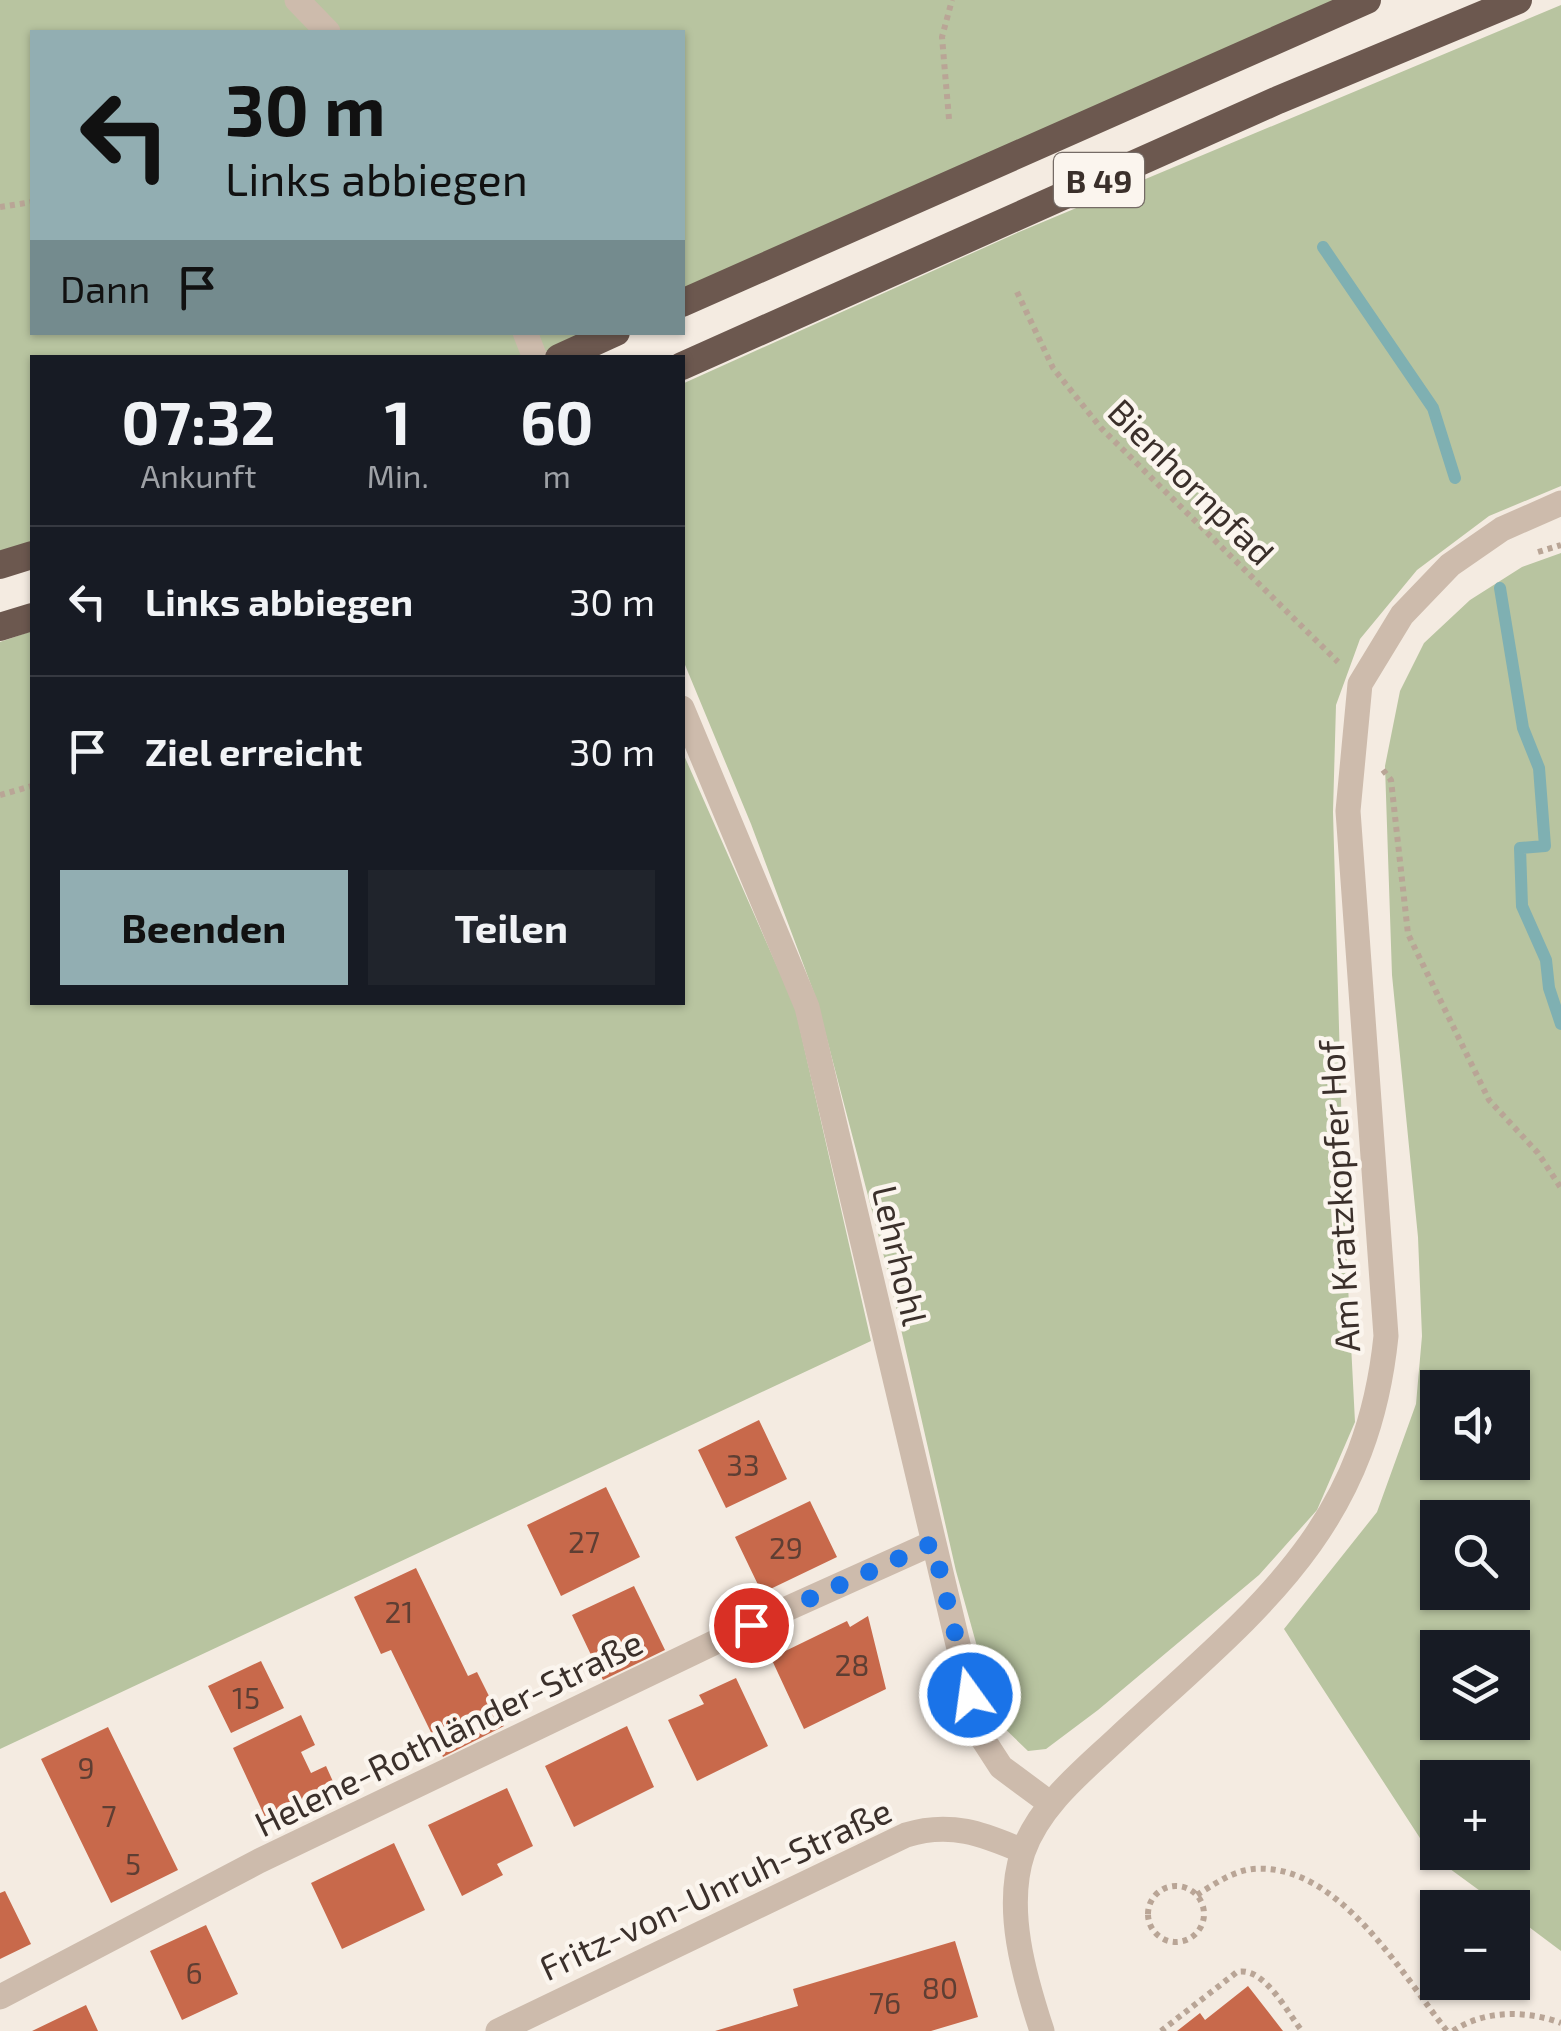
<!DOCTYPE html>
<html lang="de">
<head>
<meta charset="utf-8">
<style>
  :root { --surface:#171b24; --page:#20242c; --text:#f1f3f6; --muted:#9ea1a6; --line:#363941; --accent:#92aeb2 }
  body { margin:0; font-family:"Exo 2",sans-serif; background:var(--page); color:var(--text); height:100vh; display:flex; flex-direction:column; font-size:38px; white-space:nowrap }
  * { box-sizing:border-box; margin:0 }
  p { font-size:32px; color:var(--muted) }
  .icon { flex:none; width:55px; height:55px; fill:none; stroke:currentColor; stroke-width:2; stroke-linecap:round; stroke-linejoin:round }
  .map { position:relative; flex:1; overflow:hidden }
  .details { position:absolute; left:30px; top:355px; width:655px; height:650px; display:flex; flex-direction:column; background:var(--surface); border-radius:0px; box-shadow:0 2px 8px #0004 }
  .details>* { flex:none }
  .guide { position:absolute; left:30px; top:30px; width:655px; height:305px; border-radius:0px; box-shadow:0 2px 8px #0004; background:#92aeb2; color:#111; overflow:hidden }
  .tools { position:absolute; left:1420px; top:1370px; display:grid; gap:20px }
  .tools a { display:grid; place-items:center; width:110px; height:110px; border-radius:0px; background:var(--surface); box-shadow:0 2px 8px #0004; font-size:50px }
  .pin { position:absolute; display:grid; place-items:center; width:85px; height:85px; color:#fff; margin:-42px; border:5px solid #fff; border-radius:50%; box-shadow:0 2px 10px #0007 }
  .me { position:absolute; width:110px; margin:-55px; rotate:346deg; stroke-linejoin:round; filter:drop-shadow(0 0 8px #0008) }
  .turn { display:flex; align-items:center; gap:35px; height:210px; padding:0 30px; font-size:45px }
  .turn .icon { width:130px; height:130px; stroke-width:2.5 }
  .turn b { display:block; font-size:70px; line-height:85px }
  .then { display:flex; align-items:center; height:95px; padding:0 30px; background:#0003; gap:20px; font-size:38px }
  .eta { display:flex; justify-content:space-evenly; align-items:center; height:170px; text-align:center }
  .eta b { font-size:60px; font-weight:700; line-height:70px }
  .action { display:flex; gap:20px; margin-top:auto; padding:20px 30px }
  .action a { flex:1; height:115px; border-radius:0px; background:var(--accent); color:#111; font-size:40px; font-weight:700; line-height:115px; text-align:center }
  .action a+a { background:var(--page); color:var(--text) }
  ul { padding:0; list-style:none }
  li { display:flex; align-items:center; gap:30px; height:150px; padding:0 30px; border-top:2px solid var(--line) }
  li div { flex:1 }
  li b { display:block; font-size:38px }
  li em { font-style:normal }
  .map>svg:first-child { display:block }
  .green { fill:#b8c4a0; fill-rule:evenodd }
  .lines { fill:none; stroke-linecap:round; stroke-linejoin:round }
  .stream { stroke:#7fb0b2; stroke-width:12 }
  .building { fill:#c8694b }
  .path { stroke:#b9a596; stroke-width:6; stroke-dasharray:5 5; stroke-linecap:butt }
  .minor { stroke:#cdbbac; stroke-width:25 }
  .trunk { stroke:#6c584f; stroke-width:28 }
  .route { stroke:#1a73e8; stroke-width:18; stroke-dasharray:0 32.4 }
  .labels { text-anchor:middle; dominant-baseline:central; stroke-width:9; stroke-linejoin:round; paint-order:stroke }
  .number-label { font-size:30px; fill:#5e3e33 }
  .shield { fill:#fbf5ee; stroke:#756b66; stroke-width:2.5 }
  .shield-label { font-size:32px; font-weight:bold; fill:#3b302b }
  .street-label { font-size:35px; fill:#3b302b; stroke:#fbf5ee }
</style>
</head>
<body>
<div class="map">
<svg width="1561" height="2031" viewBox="0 0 1561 2031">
  <rect width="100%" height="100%" fill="#f4ebe1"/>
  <path class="green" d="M0,0h1341l-658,291 -1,-259h-650v300l558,1 -60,25h-498v184l-32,11z
    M1561,5v481l-72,30 -72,54 -57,69 -24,66 -3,107 11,395 11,215 -38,88 -58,65 -161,135 -52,39 -18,2 -30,-29 -42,-151 -68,-299 -71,-271 -66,-177 -68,-164 -1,-276 337,-152z
    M1561,553v1398l-48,-36 -1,-7 -10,-1 -71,-52 -147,-226 93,-117 39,-108 6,-68 -4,-99 -26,-262 -7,-209 15,-75 24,-48 46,-43 52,-33zM1438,1388h74v74h-74zM1438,1518h74v74h-74zM1438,1648h74v74h-74zM1438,1778h74v74h-74z
    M32,631v371h650l1,-249 112,254 76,334 -871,408v-1107z"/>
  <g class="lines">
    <path class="stream" d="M1323,247l110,161 22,70
      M1500,588l23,140 16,40 6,78 -25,2 2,58 24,54 3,28 12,36"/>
  </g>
  <path class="building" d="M759,1420l28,59 -61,29 -28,-58z
    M606,1487l34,70 -79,39 -34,-71z
    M810,1501l27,56 -75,36 -27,-56z
    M416,1568l52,108 9,-4 27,54 -61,31 -52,-107 -10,4 -27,-57z
    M634,1586l31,64 -62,30 -31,-65z
    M868,1616l18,73 -82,40 -33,-71 76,-37 3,6z
    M261,1661l23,47 -53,25 -23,-47z
    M736,1678l32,68 -71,35 -29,-61 36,-16 -5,-9z
    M301,1715l14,30 -14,7 10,21 15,-7 14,31 -59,29 -15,-7 -33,-71z
    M627,1726l27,61 -80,40 -29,-61z
    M108,1727l70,143 -67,33 -70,-144z
    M507,1788l26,58 -36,18 6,11 -41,21 -34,-71z
    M394,1843l31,67 -83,39 -31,-66z
    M5,1891l26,53 -31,15v-66z
    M206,1925l32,69 -56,26 -32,-69z
    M955,1941l23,76 -47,14h-216l83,-25 -5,-17z
    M1248,1986l35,45h-106l23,-18 5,7z
    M86,2005l12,26h-66z"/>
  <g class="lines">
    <path class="path" d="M949,119l-7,-82 10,-37
      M0,207l32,-5
      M1017,292l36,76 48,60 237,234
      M1538,552l23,-7
      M1383,770l8,10 17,154 81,166 49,53 23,35
      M0,795l32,-9
      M1148 1914a28 28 0 1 1 56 0a28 28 0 1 1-56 0Z
      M1197,1895c17,-11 36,-24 56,-26 85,-7 148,104 194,162
      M1161,2031l76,-59c27,-6 50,40 65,59
      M1453,2031c31,-21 73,-21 108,-8"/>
    <path class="minor" d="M297,0l31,32
      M525,332l10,26
      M682,708l125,299 172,726 22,34 50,37
      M0,1997l259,-136 492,-236 182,-82
      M498,2031l408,-196c44,-14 77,-1 117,16
      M1042,2031c-18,-55 -38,-123 -19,-179 17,-48 61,-82 97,-116 134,-124 246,-204 266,-400l-38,-525 12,-127 42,-69 48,-50 52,-36 59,-26"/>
    <path class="trunk" d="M682,303l685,-303
      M559,358l57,-26
      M682,366l596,-266 240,-100
      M0,565l32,-10
      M0,627l32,-10"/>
  </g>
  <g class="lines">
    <path class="route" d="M751,1625l182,-82 37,152"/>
  </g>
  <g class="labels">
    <g class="number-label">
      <text x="743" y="1464">33</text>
      <text x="584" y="1541">27</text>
      <text x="786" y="1547">29</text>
      <text x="399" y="1611">21</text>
      <text x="852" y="1664">28</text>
      <text x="246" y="1697">15</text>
      <text x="86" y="1767">9</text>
      <text x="109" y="1815">7</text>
      <text x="133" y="1863">5</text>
      <text x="194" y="1972">6</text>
      <text x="940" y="1987">80</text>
      <text x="885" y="2002">76</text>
    </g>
    <rect class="shield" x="1054" y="153" width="90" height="54" rx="8"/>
    <g class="shield-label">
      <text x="1099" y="180">B 49</text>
    </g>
    <g class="street-label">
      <text transform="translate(1192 481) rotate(45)">Bienhornpfad</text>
      <text transform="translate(1338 1196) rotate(-93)">Am Kratzkopfer Hof</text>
      <text transform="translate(901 1255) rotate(77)">Lehrhohl</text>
      <text transform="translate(448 1732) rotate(-26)">Helene-Rothländer-Straße</text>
      <text transform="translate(715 1888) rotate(-25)">Fritz-von-Unruh-Straße</text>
    </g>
  </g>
</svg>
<div class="tools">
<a><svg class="icon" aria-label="sound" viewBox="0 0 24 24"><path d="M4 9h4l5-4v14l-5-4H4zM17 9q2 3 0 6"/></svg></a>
<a><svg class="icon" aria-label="search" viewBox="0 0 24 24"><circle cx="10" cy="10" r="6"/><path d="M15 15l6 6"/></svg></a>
<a><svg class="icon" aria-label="layers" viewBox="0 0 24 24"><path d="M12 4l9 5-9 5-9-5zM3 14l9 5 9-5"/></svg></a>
<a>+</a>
<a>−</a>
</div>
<div class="pin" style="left:751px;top:1625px;background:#d93025"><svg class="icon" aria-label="arrive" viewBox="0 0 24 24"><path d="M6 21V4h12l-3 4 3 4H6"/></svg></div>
<svg class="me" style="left:970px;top:1695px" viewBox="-20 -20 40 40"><circle r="17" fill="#1a73e8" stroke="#fff" stroke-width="3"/><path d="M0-11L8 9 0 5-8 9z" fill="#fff"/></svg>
<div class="guide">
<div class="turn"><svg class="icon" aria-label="left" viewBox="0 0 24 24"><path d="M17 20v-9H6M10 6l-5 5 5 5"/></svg><div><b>30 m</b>Links abbiegen</div></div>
<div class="then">Dann<svg class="icon" aria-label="arrive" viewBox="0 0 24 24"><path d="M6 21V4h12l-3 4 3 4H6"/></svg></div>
</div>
<section class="details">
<div class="eta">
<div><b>07:32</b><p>Ankunft</p></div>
<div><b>1</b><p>Min.</p></div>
<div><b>60</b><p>m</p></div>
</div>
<ul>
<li><svg class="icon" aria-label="left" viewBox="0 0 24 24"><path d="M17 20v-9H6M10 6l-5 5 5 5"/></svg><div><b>Links abbiegen</b></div><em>30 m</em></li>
<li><svg class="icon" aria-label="arrive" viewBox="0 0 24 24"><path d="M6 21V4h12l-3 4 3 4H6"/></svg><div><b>Ziel erreicht</b></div><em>30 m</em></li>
</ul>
<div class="action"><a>Beenden</a><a>Teilen</a></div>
</section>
</div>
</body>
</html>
